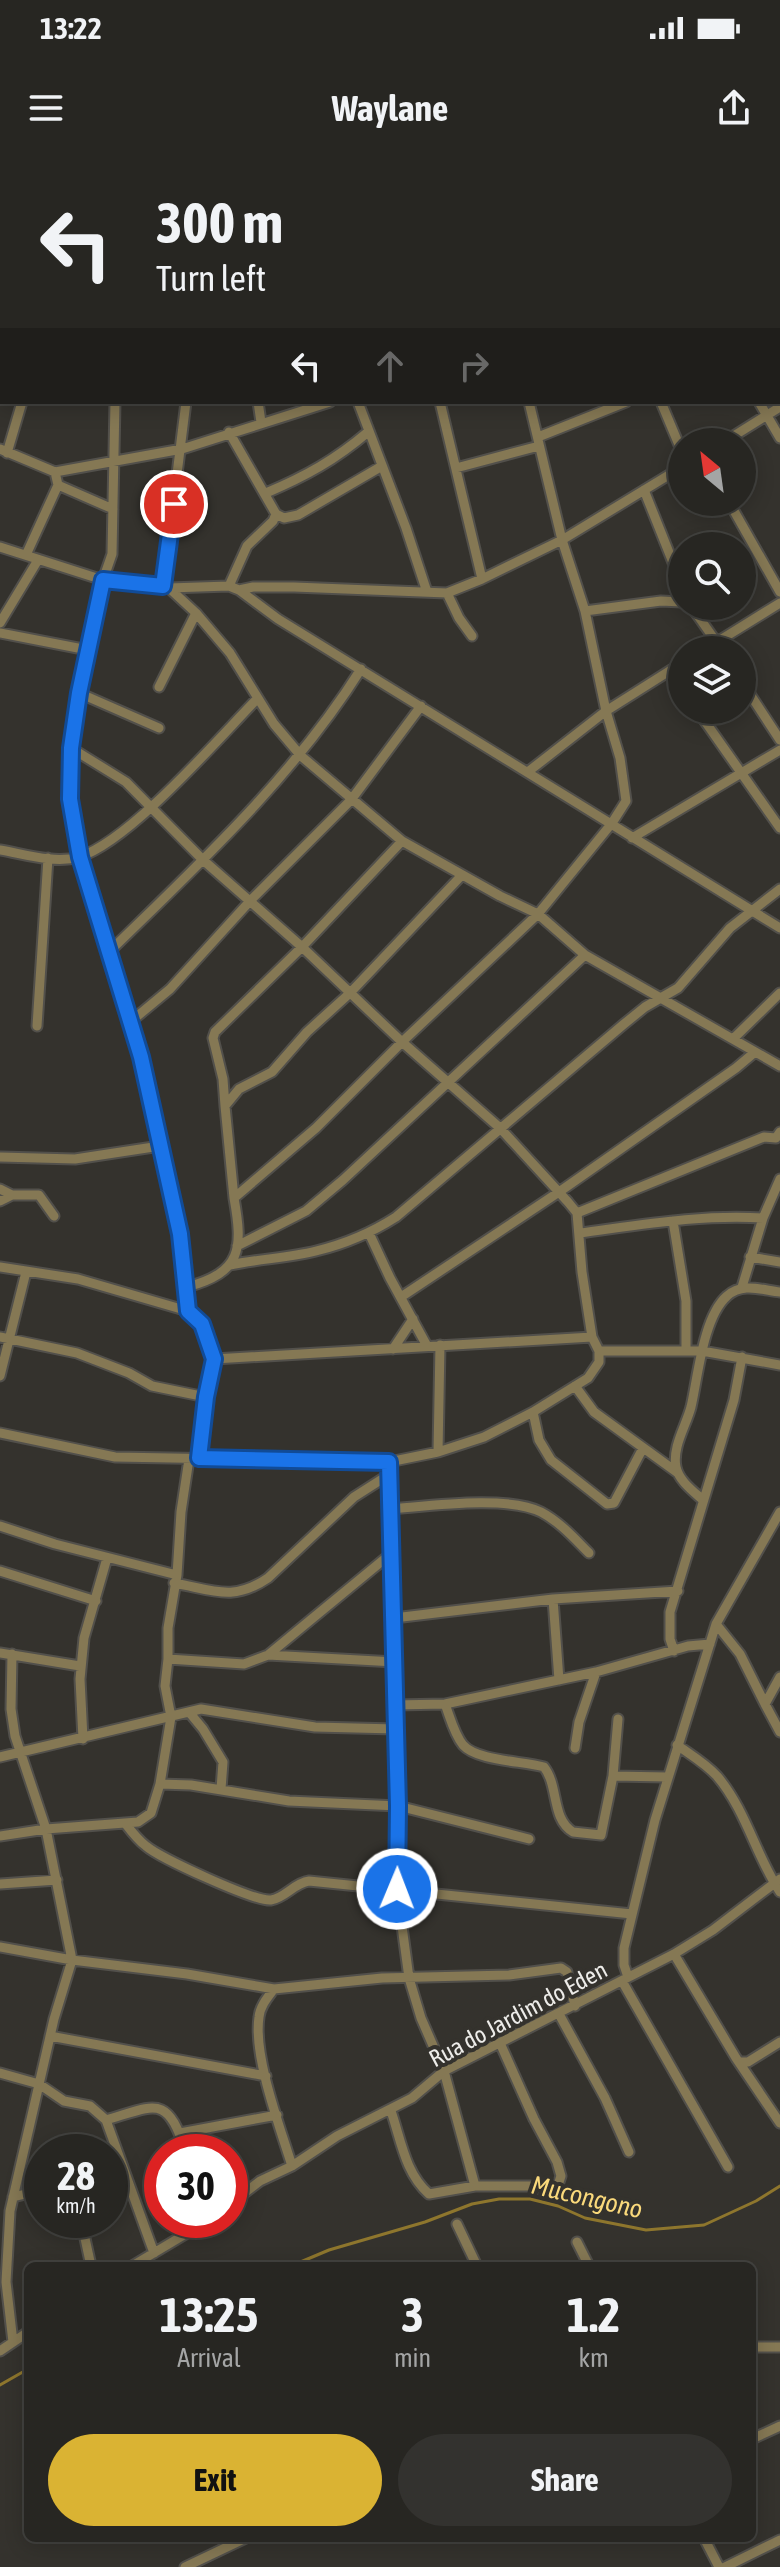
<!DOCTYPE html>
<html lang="en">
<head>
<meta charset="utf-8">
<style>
  :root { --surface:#272622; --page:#33322f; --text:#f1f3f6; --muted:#a4a5a5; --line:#434340; --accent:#dab333 }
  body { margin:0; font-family:"Asap Condensed",sans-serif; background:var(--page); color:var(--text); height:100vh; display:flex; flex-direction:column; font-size:30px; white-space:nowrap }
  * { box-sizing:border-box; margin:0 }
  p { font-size:26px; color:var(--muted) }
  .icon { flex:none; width:44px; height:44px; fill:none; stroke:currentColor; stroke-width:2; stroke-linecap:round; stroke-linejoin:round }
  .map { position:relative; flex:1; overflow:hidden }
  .details { position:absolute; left:24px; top:2102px; width:732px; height:280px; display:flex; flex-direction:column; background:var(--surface); border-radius:12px; box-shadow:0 4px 20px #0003,0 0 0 2px var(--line) }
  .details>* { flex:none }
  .top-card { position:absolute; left:0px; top:0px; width:780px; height:244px; box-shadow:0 4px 20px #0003,0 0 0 2px var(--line); background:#272622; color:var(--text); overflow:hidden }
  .needle { width:52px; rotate:331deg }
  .fabs { position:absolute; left:668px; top:268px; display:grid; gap:16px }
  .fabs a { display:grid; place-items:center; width:88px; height:88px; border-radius:50%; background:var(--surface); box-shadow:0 4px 20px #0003,0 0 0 2px var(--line); font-size:40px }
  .speed { position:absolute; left:24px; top:1974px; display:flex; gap:16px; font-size:40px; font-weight:700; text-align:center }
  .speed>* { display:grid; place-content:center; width:104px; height:104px; border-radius:50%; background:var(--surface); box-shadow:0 4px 20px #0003,0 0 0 2px var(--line); line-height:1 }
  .speed small { font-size:20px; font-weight:400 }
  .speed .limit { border:12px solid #d22; background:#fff; color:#111 }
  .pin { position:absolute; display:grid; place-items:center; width:68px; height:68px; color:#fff; margin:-34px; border:4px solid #fff; border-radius:50%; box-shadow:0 2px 8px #0007 }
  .me { position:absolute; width:88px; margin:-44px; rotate:1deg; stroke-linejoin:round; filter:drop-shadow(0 0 6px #0008) }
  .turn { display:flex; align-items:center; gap:28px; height:168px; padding:0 24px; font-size:36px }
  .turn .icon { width:104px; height:104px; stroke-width:2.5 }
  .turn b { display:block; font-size:56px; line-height:68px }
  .lanes { display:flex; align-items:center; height:76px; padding:0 24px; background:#0003; justify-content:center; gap:40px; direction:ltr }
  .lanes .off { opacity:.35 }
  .eta { display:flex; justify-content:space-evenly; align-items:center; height:136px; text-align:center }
  .eta b { font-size:48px; font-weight:700; line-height:56px }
  .primary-button { display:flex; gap:16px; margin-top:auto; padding:16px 24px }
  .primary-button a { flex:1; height:92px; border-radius:48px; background:var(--accent); color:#111; font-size:32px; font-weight:700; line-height:92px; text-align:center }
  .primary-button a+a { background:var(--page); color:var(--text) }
  .status { display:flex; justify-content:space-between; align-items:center; height:56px; padding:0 40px; background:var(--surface); direction:ltr }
  .status svg { height:22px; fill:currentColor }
  header { display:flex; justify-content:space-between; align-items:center; height:104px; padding:0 24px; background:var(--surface); font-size:36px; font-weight:700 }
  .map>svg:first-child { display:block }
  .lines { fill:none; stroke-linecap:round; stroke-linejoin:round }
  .stream { stroke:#8e762d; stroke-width:3 }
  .minor-casing { stroke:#52504b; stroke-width:13 }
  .minor { stroke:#857854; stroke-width:9 }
  .route-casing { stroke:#114b97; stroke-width:20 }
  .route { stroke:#1a73e8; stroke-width:14 }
  .labels { text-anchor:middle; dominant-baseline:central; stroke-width:8; stroke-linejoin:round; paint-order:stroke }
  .street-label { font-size:24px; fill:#edece9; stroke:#34322d }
  .water-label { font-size:26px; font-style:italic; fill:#fad97b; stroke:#34322d }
</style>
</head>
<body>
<div class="status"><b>13:22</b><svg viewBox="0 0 49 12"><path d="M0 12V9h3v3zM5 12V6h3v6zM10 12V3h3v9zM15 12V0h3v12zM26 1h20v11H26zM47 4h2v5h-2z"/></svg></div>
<header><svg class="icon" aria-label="menu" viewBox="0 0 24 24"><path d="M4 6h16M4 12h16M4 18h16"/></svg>Waylane<svg class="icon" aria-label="share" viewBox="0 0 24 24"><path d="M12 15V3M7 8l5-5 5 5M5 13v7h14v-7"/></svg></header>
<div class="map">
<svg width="780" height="2407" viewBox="0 0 780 2407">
  <rect width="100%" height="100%" fill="#34322d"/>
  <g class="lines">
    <path class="stream" d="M291,2106l38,-16 96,-28 47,-18 27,-5h31l28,7 27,12 61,12 58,-5 52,-24 24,-15
      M0,2225l28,-16"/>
    <defs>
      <path id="minor" d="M11,0l1,2
        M79,0l1,2
        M196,0v2
        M300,0v2
        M379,0l1,2
        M577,0l1,2
        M131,2v-2
        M460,2l4,-1
        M547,2l6,-2
        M698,2l4,-2
        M778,47l2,-1
        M0,107v5
        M778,124l2,3
        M0,147l2,11
        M778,162l2,-2
        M115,242l-3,152 -9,26 -24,113 -8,55 -1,51 10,58 61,200 39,177 8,77 14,13 12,35 -8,38 -7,61
        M258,242l3,20
        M358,242l48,126 21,64
        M440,242l42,177
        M661,242l21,50
        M759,242l21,36
        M538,277l88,-35
        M724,282l56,-35
        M0,289l55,23 3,13 55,24
        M7,293l15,-51
        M456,308l83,-22
        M55,312l127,-23 148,-47
        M644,330l38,95
        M266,333c40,-17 69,-33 102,-61
        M729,342l51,90
        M276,354l8,4 14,-3 84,-49
        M0,387l103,33 66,8 27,25 34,40 44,71 27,32 101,85 98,55 38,18 47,41 195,111
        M26,395l32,-70
        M163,426l23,-184
        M229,426l18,-40 26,-25 3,-7 -47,-82
        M169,428l60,-2 10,4 14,-3h41l153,6 35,-14 80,-39 120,-73
        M239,430l39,29 502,309
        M447,433l12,25 13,18
        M691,446l31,44
        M585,451l76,-10 21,1
        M0,463l38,-63
        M0,473l88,17
        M704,490l76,-47
        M671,510l11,17
        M742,522l38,58
        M159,527l37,-74
        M79,533l80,35
        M697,550l83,118
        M529,611l77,-60 76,-48
        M632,678l148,-88
        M402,681l-100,106 -87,85 -2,6 10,41 2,27 14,-17 33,-17 35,-40 43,-39 112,-118
        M0,690c24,4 54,14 79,7 51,-16 138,-117 178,-158
        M109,792c91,-89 184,-175 252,-283
        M129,863l41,-34 80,-88 101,-101 70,-94
        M37,866l11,-168
        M734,878l46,-45
        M225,946l9,92
        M0,997l75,2 85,-13
        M0,1029l12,6
        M0,1041l12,-6h27l15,21
        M577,1053l187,-76 12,1 4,-6
        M673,1061l13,80v50
        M369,1073l21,45 37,68
        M580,1073c60,-8 122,-19 183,-15
        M237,1086l69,-35 37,-31 242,-225
        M750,1097l30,5
        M230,1105c28,-6 58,-7 86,-14 29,-7 55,-18 80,-34l228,-193 21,-17 33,-19 52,-60 50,-39
        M0,1107l78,12 110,32
        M187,1127c55,-15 56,-38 47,-89l82,-70 86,-86 136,-128 74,-91 14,-22 -6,-43 -14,-47 -21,-100 -23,-71 -33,-138
        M742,1127l21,-69 17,-39
        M401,1137l158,-105 177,-124 19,-16
        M0,1177l77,16 52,20 23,13 54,11
        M393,1189l20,-30
        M599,1191h103l78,14
        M214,1199l378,-22
        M0,1216l26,-104
        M575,1226l19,26 84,61
        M533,1252l6,28 12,20 56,44 7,-1 29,-55
        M0,1273l115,24 274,5 49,-10 46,-15 49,-25 55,-34 11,-16v-11l-7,-14 -10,-65 -5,-59 -9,-11 -68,-74 -98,-86 -100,-95 -99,-87 -77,-78 -55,-34
        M438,1292l2,-107
        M389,1302l9,344 -1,83 12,89 12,40 23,53 31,115
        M703,1340c-10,-9 -24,-19 -27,-33 -4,-20 10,-41 15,-60 7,-30 12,-90 36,-111 15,-14 35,-6 53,-4
        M391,1349c38,-3 116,-14 150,3 19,10 33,26 48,41
        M0,1366l55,18 122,31
        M0,1411l96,30
        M174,1423c39,7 59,19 94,-5l86,-81 36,-23
        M553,1439l6,81
        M394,1458l159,-19 125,-8
        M716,1464l24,30 25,50 15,-27
        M674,1491l-4,-12v-27l64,-212 8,-43
        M0,1493l80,13
        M12,1494l-1,55 4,27 31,93 26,131 -18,59 -44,192 -4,71 7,60
        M268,1495l125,-103
        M168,1499l76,5 24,-9 127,7
        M445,1544c5,13 9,30 18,41 14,16 60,16 81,22 15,19 7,52 29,65l28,3 12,-59 54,1
        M765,1544l15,28
        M395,1545l50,-1 151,-32 92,-26 22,-2
        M189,1552l14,17 20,33 -2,27
        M83,1579l-3,-60 4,-41 23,-80
        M677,1585c14,10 28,18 40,31 29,34 39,80 63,116
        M575,1588l4,-26 17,-50
        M0,1597l201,-48 114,18 81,2
        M613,1616l5,-57
        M160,1624l11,-67 -6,-31 3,-27v-31l9,-53 4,-63 8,-53
        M125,1663c6,8 13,17 21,23 14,12 109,56 125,54 14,-2 23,-17 38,-19l323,33
        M0,1676l46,-7 92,-7 13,-9 9,-29 31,1 98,16 109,5 131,33
        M0,1724l57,-4
        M0,1787l72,13 115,14 87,15 108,-11 127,-3 52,-7 6,4 8,34
        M674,1794l62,104 44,65
        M628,1817l-4,-12v-17l31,-128 61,-196 64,-112
        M622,1821l106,186
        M274,1829c-6,8 -14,17 -15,28 -6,39 21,110 33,149
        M559,1854l46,84 24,54
        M50,1876l216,40
        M740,1902h8l32,-20
        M0,1913l39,11 25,17 26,5 16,14 48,133
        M391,1951c10,29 14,62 38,83l46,-8h55l18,5 10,-6 3,-9 -4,-14 -23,-43 -34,-76
        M106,1960c51,-15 61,-26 80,32
        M180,1973l97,-18
        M13,2037l29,-7
        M230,2044l30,-23 32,-15 45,-30 75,-38 32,-27 230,-117 39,-24 67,-51
        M81,2060l10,46
        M457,2064l20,42
        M577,2082l12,24
        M132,2106l77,-46
        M752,2187h28
        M0,2191l28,-19
        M752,2279l28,-13
        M704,2378l15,29
        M185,2407l61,-29
        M725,2407l55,-27"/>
    </defs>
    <use href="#minor" class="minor-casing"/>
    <use href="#minor" class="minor"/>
  </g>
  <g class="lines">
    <defs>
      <path id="route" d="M174,344l-11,82 -60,-6 -24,113 -8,55 -1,51 10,58 61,200 39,177 8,77 14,13 12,35 -8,38 -7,61 190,4 9,344 -1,83"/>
    </defs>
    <use href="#route" class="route-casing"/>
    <use href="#route" class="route"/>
  </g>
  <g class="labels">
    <g class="street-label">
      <text transform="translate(518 1854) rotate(-28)">Rua do Jardim do Eden</text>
    </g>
    <g class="water-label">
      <text transform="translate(587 2037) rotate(13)">Mucongono</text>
    </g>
  </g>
</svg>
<div class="fabs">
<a><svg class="needle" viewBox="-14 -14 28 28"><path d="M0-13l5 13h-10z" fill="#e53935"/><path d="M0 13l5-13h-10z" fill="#a4a5a5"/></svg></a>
<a><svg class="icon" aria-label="search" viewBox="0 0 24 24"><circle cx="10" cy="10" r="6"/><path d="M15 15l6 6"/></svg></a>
<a><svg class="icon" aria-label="layers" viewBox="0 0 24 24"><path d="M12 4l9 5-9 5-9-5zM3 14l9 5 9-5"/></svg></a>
</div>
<div class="speed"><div>28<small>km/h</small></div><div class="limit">30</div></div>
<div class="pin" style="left:174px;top:344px;background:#d93025"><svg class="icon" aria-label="arrive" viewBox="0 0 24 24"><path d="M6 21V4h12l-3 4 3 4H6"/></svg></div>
<svg class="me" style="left:397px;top:1729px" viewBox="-20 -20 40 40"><circle r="17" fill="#1a73e8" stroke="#fff" stroke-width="3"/><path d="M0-11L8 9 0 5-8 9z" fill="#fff"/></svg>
<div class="top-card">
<div class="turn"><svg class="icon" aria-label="left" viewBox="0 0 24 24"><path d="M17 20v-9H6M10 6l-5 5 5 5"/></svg><div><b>300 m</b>Turn left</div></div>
<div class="lanes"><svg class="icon" aria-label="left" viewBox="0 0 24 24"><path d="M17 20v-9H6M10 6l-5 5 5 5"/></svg><svg class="icon off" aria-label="ahead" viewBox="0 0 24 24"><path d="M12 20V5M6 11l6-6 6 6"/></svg><svg class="icon off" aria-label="right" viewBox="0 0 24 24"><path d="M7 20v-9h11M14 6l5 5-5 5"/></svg></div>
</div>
<section class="details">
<div class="eta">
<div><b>13:25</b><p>Arrival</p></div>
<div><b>3</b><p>min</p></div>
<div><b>1.2</b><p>km</p></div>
</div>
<div class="primary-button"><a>Exit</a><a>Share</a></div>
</section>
</div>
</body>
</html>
